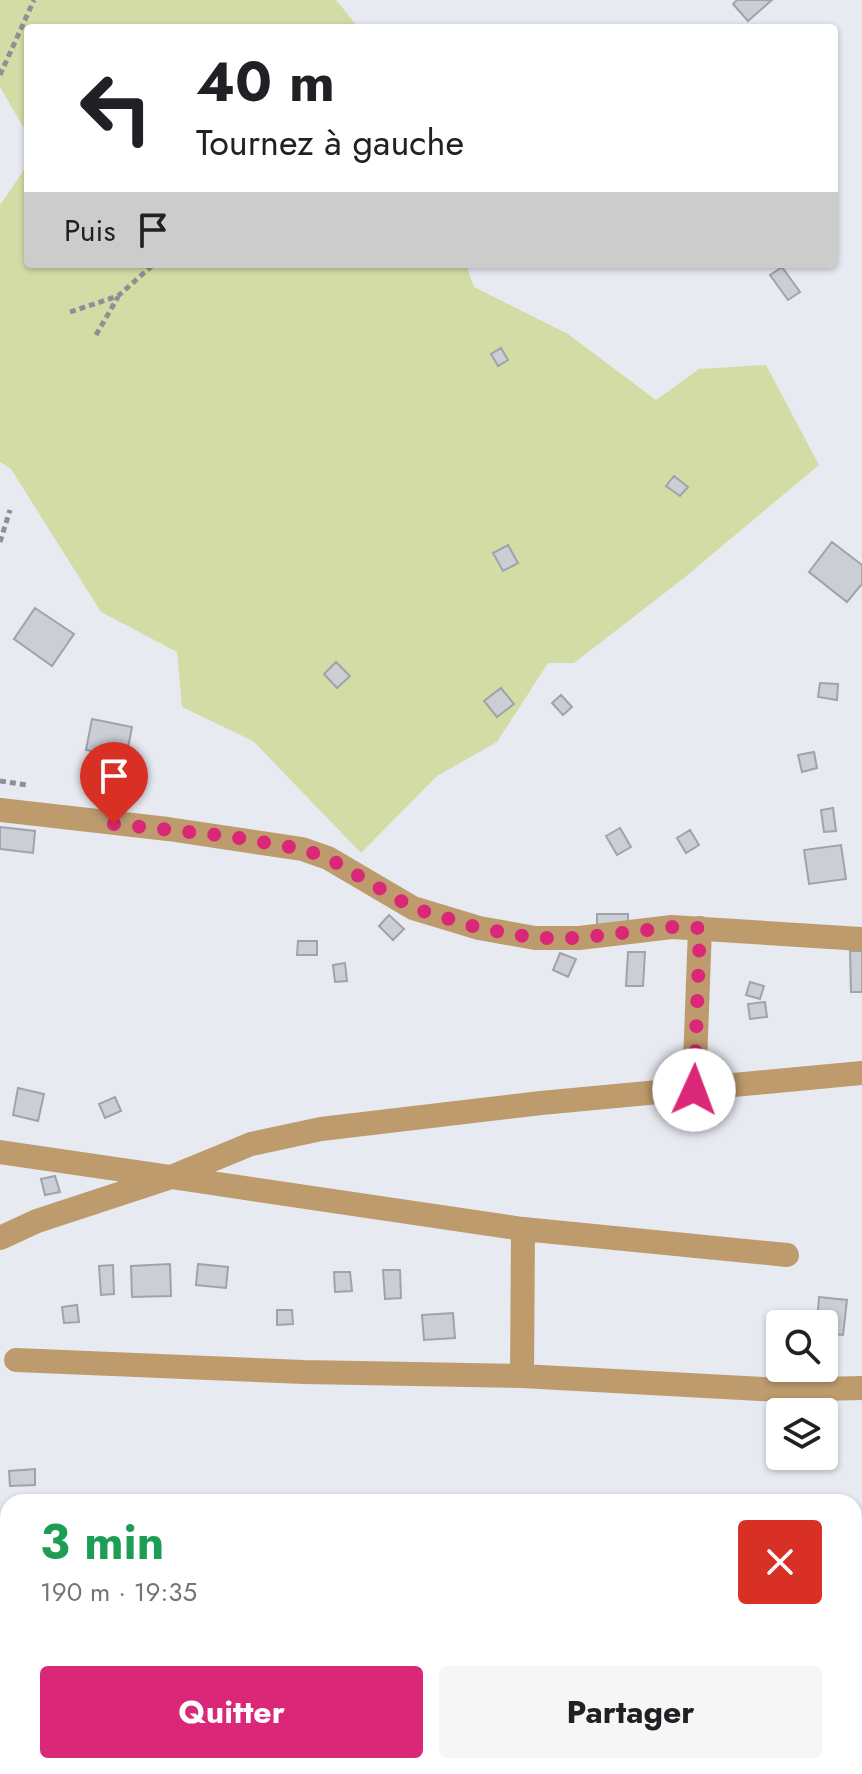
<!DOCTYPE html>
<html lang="fr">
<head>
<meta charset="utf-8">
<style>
  :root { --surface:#fff; --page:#f6f6f6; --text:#202124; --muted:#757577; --accent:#db2777 }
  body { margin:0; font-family:Jost,sans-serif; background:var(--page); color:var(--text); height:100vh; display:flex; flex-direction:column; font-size:30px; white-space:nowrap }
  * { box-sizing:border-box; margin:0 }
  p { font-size:26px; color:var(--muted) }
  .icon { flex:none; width:44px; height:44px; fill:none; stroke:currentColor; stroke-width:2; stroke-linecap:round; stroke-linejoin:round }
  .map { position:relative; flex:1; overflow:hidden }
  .details { position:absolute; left:0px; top:1494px; width:862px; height:280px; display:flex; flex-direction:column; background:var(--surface); border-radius:24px 24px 0 0; box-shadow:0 2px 6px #0004 }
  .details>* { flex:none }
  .guide { position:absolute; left:24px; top:24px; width:814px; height:244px; border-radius:8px; box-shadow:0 2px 6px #0004; background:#fff; color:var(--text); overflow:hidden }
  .fabs { position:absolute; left:766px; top:1310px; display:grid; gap:16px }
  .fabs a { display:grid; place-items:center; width:72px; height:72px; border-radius:8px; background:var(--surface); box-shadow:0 2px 6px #0004; font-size:40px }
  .pin { position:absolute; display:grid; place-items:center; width:68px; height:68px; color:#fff; margin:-82px -34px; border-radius:50% 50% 50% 0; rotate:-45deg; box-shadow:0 0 8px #0007 }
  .pin .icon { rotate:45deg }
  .me { position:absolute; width:88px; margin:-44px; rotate:2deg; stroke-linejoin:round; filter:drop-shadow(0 0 6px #0008) }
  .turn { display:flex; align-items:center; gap:28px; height:168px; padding:0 40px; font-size:36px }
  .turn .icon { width:104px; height:104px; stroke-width:2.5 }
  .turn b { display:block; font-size:56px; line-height:68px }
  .then { display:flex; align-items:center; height:76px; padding:0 40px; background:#0003; gap:16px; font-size:30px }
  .round { display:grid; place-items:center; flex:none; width:84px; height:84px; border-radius:8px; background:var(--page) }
  .summary { display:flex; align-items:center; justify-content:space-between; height:136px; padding:0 40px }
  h1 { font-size:48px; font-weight:700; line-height:60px; color:#1e9e55 }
  .action { display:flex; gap:16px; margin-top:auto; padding:16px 40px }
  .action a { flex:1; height:92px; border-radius:8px; background:var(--accent); color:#fff; font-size:32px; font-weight:700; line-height:92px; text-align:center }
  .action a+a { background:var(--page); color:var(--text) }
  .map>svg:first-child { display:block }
  .green { fill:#d4dca6 }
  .building { fill:#cbced4; stroke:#a0a3a9; stroke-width:2 }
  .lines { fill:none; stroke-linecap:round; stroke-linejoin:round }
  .path { stroke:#8e9095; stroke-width:5; stroke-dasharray:6 4; stroke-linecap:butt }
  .street { stroke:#be9b6d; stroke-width:24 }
  .route { stroke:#db2777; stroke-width:14; stroke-dasharray:0 25.2 }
</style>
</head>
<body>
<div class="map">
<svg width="862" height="1774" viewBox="0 0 862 1774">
  <rect width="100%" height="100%" fill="#e7eaf1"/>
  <path class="green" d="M0,0h336l23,28h-331v107l-28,-48z
    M28,164v100h438l8,23 94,47 88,66 43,-31 67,-4 53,100 -135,113 -110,85h-26l-51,79 -60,34 -76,77 -108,-112 -71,-34 -5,-55 -76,-40 -90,-143 -11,-7v-257z
    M0,1619l8,3v144h846v-127l8,-4v139h-862z"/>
  <path class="building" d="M737,0h35l-24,21 -15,-17z
    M782,267l18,25 -12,8 -18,-25z
    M501,348l7,12 -10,6 -7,-12z
    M674,476l14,11 -8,9 -14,-10z
    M832,542l30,23v19l-15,18 -38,-30z
    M508,545l10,18 -15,8 -10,-18z
    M35,608l39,26 -22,32 -38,-27z
    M336,662l14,14 -13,12 -13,-14z
    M820,683l18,1 -1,16 -19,-3z
    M501,688l13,16 -17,13 -13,-16z
    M561,695l11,12 -9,8 -11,-12z
    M92,719l40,8 -6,31 -40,-8z
    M814,752l3,16 -15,4 -4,-17z
    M833,808l3,23 -12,1 -3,-22z
    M0,827l35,4 -2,22 -33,-4z
    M620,828l11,19 -14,8 -11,-19z
    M690,830l9,15 -13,8 -9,-15z
    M841,845l5,34 -37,5 -5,-34z
    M597,914h31v14h-31z
    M389,915l15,14 -11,11 -14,-14z
    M298,941h19v14h-20z
    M850,951h12v41h-11z
    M628,952h17l-2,34h-17z
    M560,953l16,6 -8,18 -15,-7z
    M345,963l2,18 -12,1 -2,-17z
    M750,982l14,4 -4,13 -14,-4z
    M765,1002l2,15 -17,2 -2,-15z
    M18,1088l26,6 -6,27 -25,-6z
    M115,1097l6,14 -16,7 -6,-14z
    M55,1176l5,16 -15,3 -4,-16z
    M170,1264l1,32 -39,1 -1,-31z
    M198,1264l30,3 -2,21 -30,-3z
    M113,1265l1,29 -13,1 -2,-29z
    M383,1270h17l1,28 -16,1z
    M334,1272h16l2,19 -17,1z
    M819,1297l28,3 -4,35 -19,-2v-9h-7z
    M77,1305l2,17 -15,1 -2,-16z
    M277,1310h15l1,14 -16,1z
    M453,1313l2,25 -31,2 -2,-25z
    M35,1469v16l-25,1 -1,-15z"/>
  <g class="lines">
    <path class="path" d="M0,75l34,-75
      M70,312l48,-16 36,-32
      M96,335l22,-38
      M0,542l10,-32
      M0,781l27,4"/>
    <path class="street" d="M0,810l168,19 134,20 26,9 85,50 66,20 56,10h44l93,-11 190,12
      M694,1090l6,-162
      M0,1152l171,25 80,-33 70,-15 220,-26 321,-30
      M0,1238l37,-17 134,-44 352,52 264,26
      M16,1360l288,12 218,4 258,14 82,-2
      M522,1376l1,-147"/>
  </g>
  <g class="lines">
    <path class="route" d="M114,824l113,12 75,13 26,9 85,50 66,20 56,10h44l93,-11 28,1 -6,162"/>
  </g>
</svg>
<div class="fabs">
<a><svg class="icon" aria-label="search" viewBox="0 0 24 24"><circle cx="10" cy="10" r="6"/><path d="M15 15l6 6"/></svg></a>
<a><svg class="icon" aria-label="layers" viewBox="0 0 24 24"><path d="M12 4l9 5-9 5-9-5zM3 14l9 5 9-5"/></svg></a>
</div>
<div class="pin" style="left:114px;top:824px;background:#d93025"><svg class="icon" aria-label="arrive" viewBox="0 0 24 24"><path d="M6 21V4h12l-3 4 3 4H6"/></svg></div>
<svg class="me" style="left:694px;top:1090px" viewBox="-20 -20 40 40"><circle r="19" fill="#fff"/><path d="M0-13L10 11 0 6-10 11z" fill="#db2777"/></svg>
<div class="guide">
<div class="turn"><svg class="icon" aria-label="left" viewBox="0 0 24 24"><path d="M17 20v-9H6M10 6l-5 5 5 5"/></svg><div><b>40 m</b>Tournez à gauche</div></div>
<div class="then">Puis<svg class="icon" aria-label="arrive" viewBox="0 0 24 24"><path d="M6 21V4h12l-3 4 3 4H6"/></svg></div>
</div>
<section class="details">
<div class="summary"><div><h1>3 min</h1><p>190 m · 19:35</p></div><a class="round" style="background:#d93025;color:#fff"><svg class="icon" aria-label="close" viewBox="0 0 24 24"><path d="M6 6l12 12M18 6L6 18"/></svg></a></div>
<div class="action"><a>Quitter</a><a>Partager</a></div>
</section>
</div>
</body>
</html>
